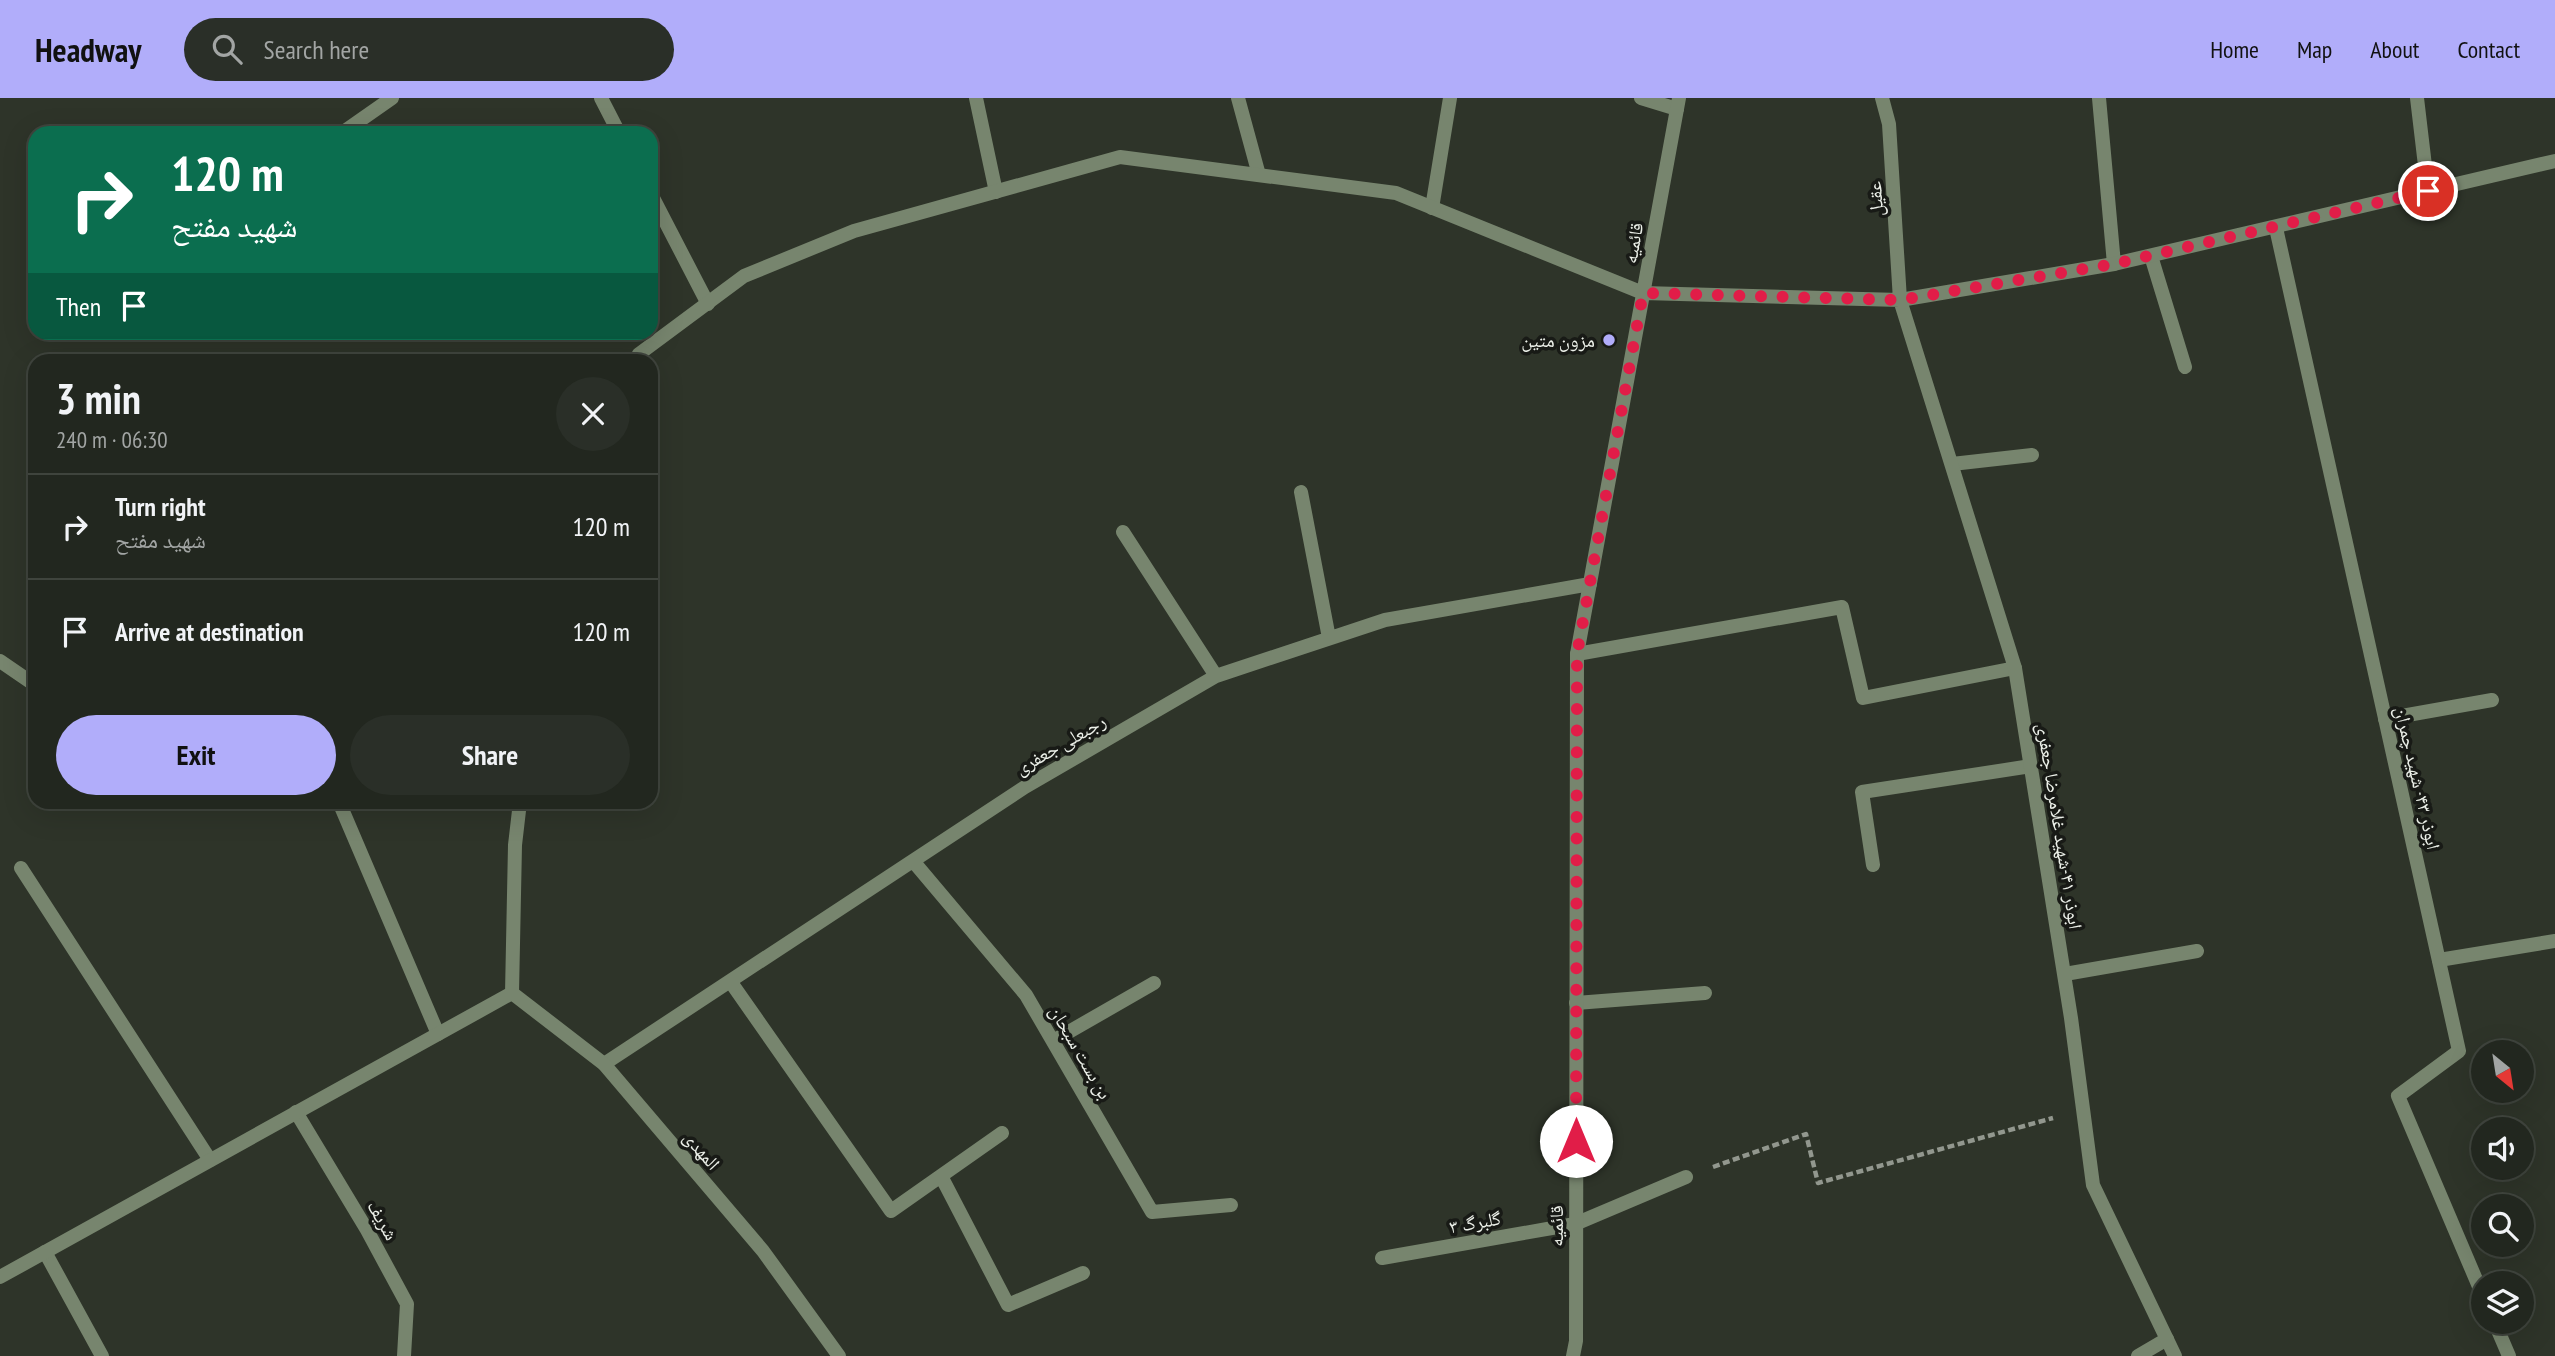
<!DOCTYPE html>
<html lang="en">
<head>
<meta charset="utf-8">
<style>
  :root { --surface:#22271f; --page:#2a2f28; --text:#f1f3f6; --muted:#a2a5a4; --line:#3f443d; --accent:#b1adfa }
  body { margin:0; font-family:"PT Sans Narrow","Noto Naskh Arabic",sans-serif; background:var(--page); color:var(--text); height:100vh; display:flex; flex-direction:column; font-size:26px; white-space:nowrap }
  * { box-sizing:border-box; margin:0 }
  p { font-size:23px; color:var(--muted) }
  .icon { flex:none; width:38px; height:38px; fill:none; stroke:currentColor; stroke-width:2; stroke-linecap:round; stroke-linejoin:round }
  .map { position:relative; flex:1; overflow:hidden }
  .panel { position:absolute; left:28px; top:256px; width:630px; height:455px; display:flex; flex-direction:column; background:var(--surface); border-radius:21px; box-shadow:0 7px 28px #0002,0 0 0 2px var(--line) }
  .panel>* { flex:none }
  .top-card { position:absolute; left:28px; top:28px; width:630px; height:214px; border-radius:21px; box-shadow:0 7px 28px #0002,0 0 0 2px var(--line); background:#0b6e4f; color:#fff; overflow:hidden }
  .needle { width:46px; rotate:150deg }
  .buttons { position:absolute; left:2471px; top:942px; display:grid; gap:14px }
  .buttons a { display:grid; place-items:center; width:63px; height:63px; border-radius:50%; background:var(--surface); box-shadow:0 7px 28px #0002,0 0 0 2px var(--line); font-size:35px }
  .pin { position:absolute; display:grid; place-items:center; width:60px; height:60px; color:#fff; margin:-30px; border:4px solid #fff; border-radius:50%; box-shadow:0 2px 7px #0007 }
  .me { position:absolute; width:77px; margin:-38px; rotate:0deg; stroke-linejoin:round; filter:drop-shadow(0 0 5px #0008) }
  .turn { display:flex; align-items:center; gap:24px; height:147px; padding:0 28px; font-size:32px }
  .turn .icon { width:91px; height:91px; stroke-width:2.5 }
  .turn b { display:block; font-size:49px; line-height:60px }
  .then { display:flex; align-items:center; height:66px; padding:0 28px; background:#0003; gap:14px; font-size:26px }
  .round { display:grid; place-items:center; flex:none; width:74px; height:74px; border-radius:37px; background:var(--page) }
  .summary { display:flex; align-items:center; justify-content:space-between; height:119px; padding:0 28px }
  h1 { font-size:42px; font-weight:800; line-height:52px }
  .cta { display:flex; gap:14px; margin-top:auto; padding:14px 28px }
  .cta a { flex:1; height:80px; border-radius:42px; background:var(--accent); color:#111; font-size:28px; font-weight:800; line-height:80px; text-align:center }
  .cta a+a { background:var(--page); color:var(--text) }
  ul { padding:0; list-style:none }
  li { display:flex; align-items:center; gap:21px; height:105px; padding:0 28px; border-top:2px solid var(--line) }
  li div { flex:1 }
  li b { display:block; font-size:26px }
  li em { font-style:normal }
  header { display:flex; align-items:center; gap:42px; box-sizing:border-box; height:98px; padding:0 35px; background:var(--accent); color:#111 }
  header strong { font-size:33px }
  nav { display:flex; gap:38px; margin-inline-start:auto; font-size:24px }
  .search { width:490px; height:63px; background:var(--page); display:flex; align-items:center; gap:18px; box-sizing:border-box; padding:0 24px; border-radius:38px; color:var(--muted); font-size:26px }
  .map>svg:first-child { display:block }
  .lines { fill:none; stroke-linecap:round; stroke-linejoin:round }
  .path { stroke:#92978e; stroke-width:4.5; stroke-dasharray:7 3.5; stroke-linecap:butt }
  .lane { stroke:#77856e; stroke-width:14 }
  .street { stroke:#77856e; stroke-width:14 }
  .route { stroke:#e11d48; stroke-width:12; stroke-dasharray:0 21.6 }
  .poi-dot { fill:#b1adfa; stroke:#181a16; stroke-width:2.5 }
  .labels { text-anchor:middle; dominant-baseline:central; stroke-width:7; stroke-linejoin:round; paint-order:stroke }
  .street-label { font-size:19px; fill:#ecf0e9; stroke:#181a16 }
  .poi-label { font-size:19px; fill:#ecf0e9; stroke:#181a16; text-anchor:end }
</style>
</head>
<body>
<header>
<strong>Headway</strong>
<div class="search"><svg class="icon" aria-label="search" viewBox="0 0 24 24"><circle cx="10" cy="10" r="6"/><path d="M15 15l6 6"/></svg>Search here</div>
<nav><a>Home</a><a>Map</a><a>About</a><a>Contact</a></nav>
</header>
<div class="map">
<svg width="2555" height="1258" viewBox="0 0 2555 1258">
  <rect width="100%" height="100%" fill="#2e3429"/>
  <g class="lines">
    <path class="path" d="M1713,1069l93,-33 12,49 235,-65"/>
    <path class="lane" d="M601,0l18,35
      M976,0l20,94
      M1238,0l21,77
      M1641,0l36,11
      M2099,0l15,166
      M342,35l50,-35
      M651,96l57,110
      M1432,110l18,-110
      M2151,158l34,111
      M1952,366l80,-9
      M1301,394l28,146
      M1123,434l93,144
      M1577,556l265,-47 21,91 152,-30
      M0,563l35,24
      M2385,621l107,-19
      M339,704l99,232
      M913,763l113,134 126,217 79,-7
      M1873,767l-11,-73 169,-26
      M21,770l189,292
      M2439,862l116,-19
      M2065,876l132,-23
      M730,883l161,230 111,-78
      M1576,905l129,-10
      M1053,943l101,-58
      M604,966l421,-277 191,-111 169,-56 205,-36
      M296,1014l71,118 40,74 -3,52
      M941,1078l67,129 75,-32
      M45,1154l57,104
      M1382,1160l193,-34 111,-47
      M2138,1258l29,-17"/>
    <path class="street" d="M1882,0l7,26 11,176 115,368 56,350 22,167 82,171
      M2417,0l11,93
      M2276,130l183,823 -61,45 85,200
      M636,262l3,-6 105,-78 110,-45 266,-74 276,36 247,100 257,7 214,-36 441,-103
      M512,895l92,71 159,187 76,105
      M512,895l3,-148 5,-43
      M0,1179l512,-284
      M2494,1223l15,35
      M1573,1258l3,-15 1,-687 102,-556"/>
  </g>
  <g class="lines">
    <path class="route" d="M1576,1043l1,-487 66,-361 257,7 214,-36 314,-73"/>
  </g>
  <circle class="poi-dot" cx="1609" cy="242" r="7"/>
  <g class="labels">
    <g class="street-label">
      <text transform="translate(1875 101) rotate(-94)">عقیل</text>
      <text transform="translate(1633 145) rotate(-80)">قائمیه</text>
      <text transform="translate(1060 646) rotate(-30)">رجبعلی جعفری</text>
      <text transform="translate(2418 680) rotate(77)">ابوذر ۴۳- شهید چمران</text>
      <text transform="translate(2060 728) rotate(81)">ابوذر ۴۱-شهید غلامرضا جعفری</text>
      <text transform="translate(1081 954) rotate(60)">بن بست سبحان</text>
      <text transform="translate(702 1052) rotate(49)">المهدی</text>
      <text transform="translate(383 1122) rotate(60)">شریف</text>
      <text transform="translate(1475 1124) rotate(-10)">گلبرگ ۳</text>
      <text transform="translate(1556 1128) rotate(-90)">قائمیه</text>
    </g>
    <g class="poi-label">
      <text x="1595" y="242">مزون متین</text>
    </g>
  </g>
</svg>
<div class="buttons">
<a><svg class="needle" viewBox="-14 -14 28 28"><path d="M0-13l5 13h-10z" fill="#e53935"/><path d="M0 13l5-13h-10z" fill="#a2a5a4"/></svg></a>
<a><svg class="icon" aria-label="sound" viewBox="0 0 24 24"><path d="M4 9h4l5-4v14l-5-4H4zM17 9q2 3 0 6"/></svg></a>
<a><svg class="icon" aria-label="search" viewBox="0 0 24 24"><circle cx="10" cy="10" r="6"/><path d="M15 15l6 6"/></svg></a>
<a><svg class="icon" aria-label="layers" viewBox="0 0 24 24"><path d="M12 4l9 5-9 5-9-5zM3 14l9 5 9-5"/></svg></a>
</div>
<div class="pin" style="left:2428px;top:93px;background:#d93025"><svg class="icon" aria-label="arrive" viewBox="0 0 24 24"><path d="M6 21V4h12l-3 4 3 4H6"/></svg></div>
<svg class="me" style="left:1576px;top:1043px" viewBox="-20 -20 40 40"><circle r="19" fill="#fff"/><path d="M0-13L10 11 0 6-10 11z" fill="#e11d48"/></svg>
<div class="top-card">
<div class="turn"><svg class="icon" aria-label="right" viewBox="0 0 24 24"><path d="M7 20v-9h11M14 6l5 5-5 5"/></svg><div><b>120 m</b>شهید مفتح</div></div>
<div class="then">Then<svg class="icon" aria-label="arrive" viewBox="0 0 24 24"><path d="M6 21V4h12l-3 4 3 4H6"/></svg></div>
</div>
<section class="panel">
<div class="summary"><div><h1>3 min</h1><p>240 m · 06:30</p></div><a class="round"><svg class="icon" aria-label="close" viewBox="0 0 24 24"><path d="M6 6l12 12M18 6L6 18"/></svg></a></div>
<ul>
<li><svg class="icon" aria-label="right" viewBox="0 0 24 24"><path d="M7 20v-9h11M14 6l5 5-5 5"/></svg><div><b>Turn right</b><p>شهید مفتح</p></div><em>120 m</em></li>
<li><svg class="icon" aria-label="arrive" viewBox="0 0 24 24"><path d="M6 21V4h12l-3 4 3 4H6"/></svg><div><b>Arrive at destination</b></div><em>120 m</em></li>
</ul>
<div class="cta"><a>Exit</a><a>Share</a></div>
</section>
</div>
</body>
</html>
